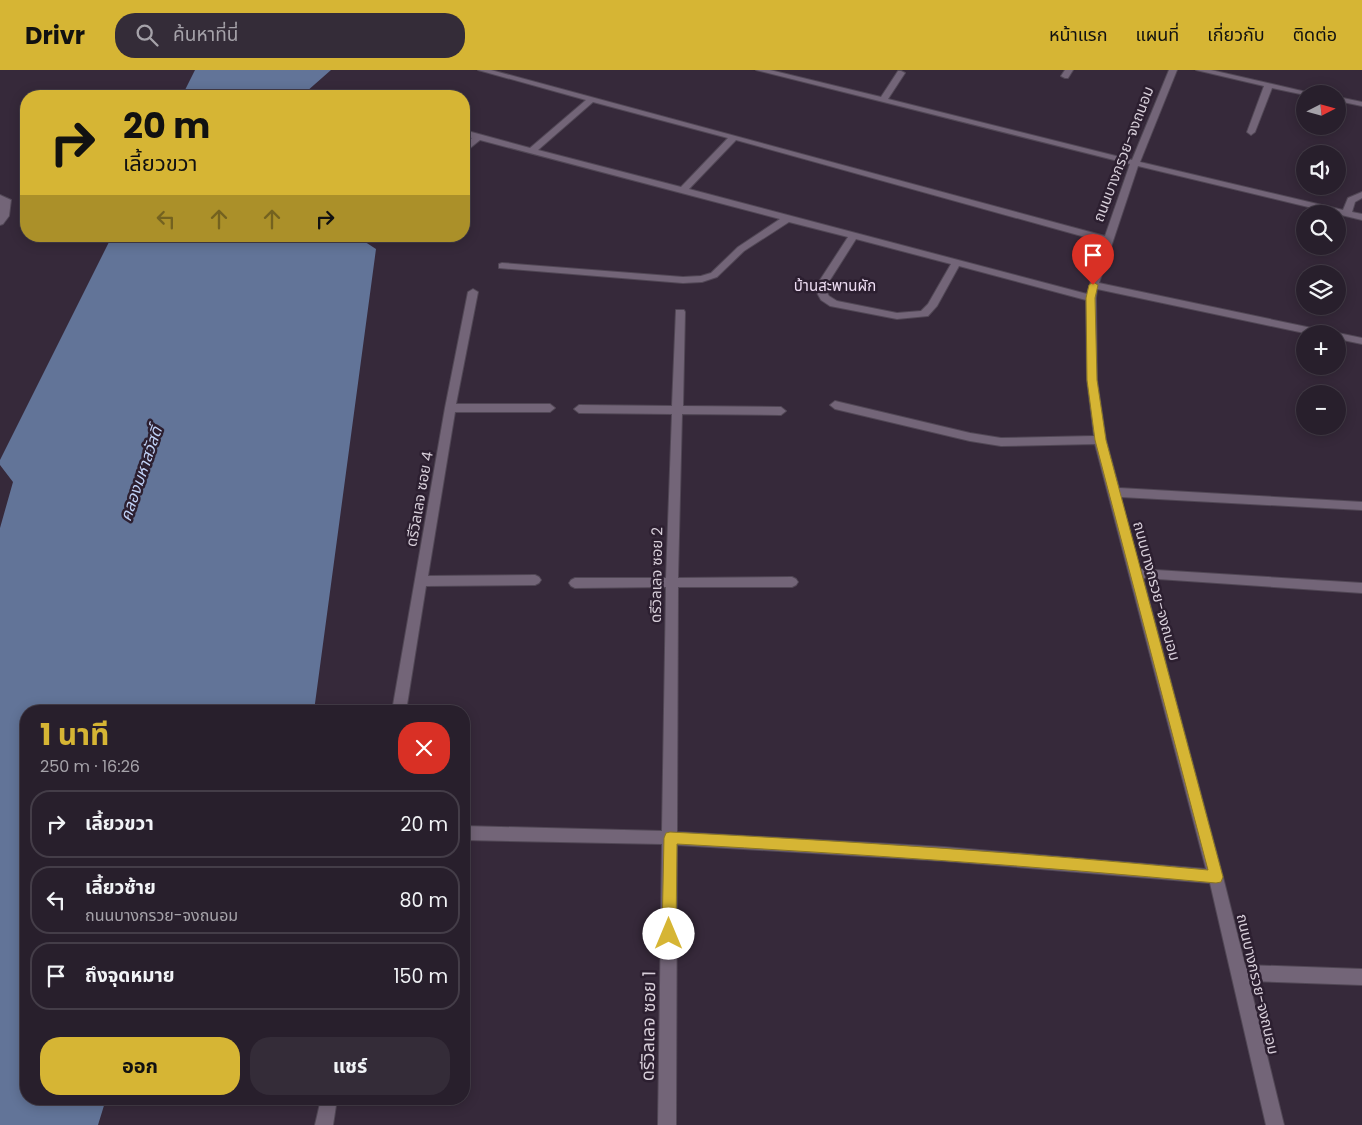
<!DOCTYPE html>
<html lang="th">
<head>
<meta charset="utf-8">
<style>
  :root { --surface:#281f2c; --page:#342c38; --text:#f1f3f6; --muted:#a5a2a9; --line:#443d48; --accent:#d6b534 }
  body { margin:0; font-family:Poppins,"Noto Sans Thai",sans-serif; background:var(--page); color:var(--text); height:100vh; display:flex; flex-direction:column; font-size:19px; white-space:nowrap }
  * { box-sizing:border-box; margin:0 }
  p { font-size:16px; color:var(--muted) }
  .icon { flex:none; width:28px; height:28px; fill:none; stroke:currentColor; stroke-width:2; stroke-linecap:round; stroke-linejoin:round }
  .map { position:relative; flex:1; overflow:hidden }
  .panel { position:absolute; left:20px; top:635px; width:450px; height:400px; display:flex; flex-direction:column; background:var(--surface); border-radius:20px; box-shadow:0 2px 12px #0003,0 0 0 1px var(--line) }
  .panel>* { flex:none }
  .top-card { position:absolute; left:20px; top:20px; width:450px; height:152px; border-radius:20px; box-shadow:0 2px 12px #0003,0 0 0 1px var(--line); background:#d6b534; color:#111; overflow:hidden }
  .needle { width:32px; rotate:84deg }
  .tools { position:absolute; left:1296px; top:15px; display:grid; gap:10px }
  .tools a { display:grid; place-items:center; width:50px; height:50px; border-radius:50%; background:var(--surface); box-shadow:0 2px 12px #0003,0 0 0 1px var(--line); font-size:25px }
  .pin { position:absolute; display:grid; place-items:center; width:42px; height:42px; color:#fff; margin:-51px -21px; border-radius:50% 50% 50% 0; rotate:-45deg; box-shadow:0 0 5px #0007 }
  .pin .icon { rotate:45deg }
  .me { position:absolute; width:55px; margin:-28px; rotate:0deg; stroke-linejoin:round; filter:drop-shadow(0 0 4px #0008) }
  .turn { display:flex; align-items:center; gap:18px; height:105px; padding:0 20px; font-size:22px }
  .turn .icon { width:65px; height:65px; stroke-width:2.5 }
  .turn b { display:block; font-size:35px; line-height:42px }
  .lanes { display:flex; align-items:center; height:48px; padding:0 20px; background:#0003; justify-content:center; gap:25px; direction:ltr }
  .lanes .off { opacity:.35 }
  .round { display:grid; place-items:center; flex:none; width:52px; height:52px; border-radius:20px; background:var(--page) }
  .overview { display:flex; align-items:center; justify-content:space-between; height:85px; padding:0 20px }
  h1 { font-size:30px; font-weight:700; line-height:38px; color:var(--accent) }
  .primary-button { display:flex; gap:10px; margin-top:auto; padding:10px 20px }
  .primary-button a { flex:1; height:58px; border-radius:20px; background:var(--accent); color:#111; font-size:20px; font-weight:700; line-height:58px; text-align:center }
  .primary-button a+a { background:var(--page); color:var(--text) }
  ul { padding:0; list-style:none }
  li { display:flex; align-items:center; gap:15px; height:68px; margin:0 10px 8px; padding:0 10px; border:2px solid var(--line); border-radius:20px }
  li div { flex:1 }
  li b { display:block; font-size:19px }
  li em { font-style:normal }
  header { display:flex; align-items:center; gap:30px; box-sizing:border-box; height:70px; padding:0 25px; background:var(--accent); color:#111 }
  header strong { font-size:24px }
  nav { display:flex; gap:28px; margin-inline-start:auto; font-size:18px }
  .search { width:350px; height:45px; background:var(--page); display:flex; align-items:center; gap:12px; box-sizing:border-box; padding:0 18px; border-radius:20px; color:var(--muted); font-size:19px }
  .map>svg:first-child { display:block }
  .water { fill:#627498 }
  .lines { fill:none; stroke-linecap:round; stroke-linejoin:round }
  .minor-casing { stroke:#514755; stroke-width:2 }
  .minor { fill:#736578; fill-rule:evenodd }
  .route { fill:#d6b534; stroke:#8b7622 }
  .labels { text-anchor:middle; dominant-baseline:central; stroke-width:5; stroke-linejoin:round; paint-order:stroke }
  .street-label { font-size:15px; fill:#d8cfda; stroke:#2c1f30 }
  .far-quarter-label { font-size:15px; fill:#eeddf3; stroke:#2c1f30 }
  .water-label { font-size:16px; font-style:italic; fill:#c0d2f7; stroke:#2c1f30 }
  .near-street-label { font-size:18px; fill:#d8cfda; stroke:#2c1f30 }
</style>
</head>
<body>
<header>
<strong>Drivr</strong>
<div class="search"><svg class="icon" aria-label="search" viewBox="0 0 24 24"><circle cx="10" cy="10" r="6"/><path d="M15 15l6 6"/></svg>ค้นหาที่นี่</div>
<nav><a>หน้าแรก</a><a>แผนที่</a><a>เกี่ยวกับ</a><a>ติดต่อ</a></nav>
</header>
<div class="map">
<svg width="1362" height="1055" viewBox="0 0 1362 1055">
  <rect width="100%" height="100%" fill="#36293a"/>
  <path class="water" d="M195,0h136l-25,22 1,4h-125z
    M112,166h244l20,13 -62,462h-288v388h80l-8,26h-98v-597l13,-46 -13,-17v-5z"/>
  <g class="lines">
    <defs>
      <path id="minor" d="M478,0h13l614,166 25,-72 -374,-94h14l111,27 17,-26h3l4,2 -17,26 244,61 37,-90h8l-37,92 203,48 5,-12 14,-6v6l-7,4 -3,10 10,2v6l-224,-54 -39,117 227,48 5,3h-22l-212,-45 -1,9 1,82 9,60 13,48 243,14v8l-241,-13 19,72 222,14v10l-219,-15 80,299 22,88 117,4v16l-113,-4 35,144h-18l-56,-242 -266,-22 -267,-16 -1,280h-18l4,-281 -198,-4v-14l198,5 4,-244 -91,1 -4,-2 -2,-3 2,-3 4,-2h91l6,-164 -93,-1 -5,-4 5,-4 93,1 4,-96h8l1,2 -2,94 98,1 5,4 -5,4 -99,-1 -4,164 114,-1 4,2 2,3 -2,3 -4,2h-114l-1,245 267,15 262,22 -111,-425 -94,2 -31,-5 -135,-32 -5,-4 5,-4 135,32 31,5 93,-2 -7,-56 -1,-80 -127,-34 -22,40 -9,10 -31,3 -67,-13 -9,-6 -5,-9 4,-11 28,-43 -59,-15 -45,29 -27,26 -15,5 -19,1 -184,-15v-4l3,-1 181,14 18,-1 10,-3 27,-26 42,-28 -300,-79 -16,13v-7l8,-8 -8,-2v-6l66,18 56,-48zM593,32l135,36 -47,49 -143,-37zM736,70l367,102 -16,52 -398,-105zM856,169l95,25 -23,40 -7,7 -24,2 -60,-12 -8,-5 -3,-5 4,-11z
        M1065,0h8l-5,8h-3l-4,-2z
        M1196,0h15l104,24 -10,1 -33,-7 -17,44 -4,3 -4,-3 17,-46z
        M1338,27l24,5v4l-24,-5z
        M0,125l11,5 -2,16 -6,8 -3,1z
        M473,219l5,3 -22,112h94l5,4 -5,4h-95l-27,164 107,-1 4,2 2,3 -2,3 -4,2 -109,1 -20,125h-14l53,-303 23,-116z
        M1338,263l24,5v6l-24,-5v-5h-4z
        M321,1029h16l-4,26h-18z"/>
    </defs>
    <use href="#minor" class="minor-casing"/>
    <use href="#minor" class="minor"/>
  </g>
  <path class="route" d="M1093,212l5,3 -3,13 2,82 9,60 117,437 -2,5 -5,1c-179,-17 -359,-29 -539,-39l-1,90 -2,4 -5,2 -5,-2 -2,-4 2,-96 2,-5 4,-1c180,9 359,21 538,38l-113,-430 -8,-60 -1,-82 3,-13z"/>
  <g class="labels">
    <g class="street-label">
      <text transform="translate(1123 84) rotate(-69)">ถนนบางกรวย-จงถนอม</text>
      <text transform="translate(419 429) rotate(-80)">ดรีวิลเลจ ซอย 4</text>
      <text transform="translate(656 505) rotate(-89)">ดรีวิลเลจ ซอย 2</text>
      <text transform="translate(1157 521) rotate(75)">ถนนบางกรวย-จงถนอม</text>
      <text transform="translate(1258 914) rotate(77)">ถนนบางกรวย-จงถนอม</text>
    </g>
    <g class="far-quarter-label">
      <text x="835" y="215">บ้านสะพานผัก</text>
    </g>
    <g class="water-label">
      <text transform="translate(141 404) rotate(-71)">คลองมหาสวัสดิ์</text>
    </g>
    <g class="near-street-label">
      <text transform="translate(648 956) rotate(-89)">ดรีวิลเลจ ซอย 1</text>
    </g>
  </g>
</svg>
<div class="tools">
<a><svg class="needle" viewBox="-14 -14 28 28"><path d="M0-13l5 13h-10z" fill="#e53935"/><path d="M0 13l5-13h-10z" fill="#a5a2a9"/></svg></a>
<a><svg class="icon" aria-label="sound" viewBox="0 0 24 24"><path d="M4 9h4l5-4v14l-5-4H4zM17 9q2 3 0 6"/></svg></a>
<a><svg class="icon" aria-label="search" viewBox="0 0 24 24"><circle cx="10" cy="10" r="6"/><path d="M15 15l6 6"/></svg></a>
<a><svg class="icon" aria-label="layers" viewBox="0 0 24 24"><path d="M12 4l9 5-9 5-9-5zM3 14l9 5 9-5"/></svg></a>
<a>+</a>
<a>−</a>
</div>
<div class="pin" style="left:1093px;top:215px;background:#d93025"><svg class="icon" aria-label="arrive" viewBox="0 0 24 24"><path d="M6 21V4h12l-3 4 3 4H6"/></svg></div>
<svg class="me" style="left:669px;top:864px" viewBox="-20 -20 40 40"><circle r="19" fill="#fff"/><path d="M0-13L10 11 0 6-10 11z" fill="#d6b534"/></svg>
<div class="top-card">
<div class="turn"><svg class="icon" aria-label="right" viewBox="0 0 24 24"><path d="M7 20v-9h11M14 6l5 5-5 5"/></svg><div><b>20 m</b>เลี้ยวขวา</div></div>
<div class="lanes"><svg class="icon off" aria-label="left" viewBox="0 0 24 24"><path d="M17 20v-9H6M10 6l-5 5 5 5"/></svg><svg class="icon off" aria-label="ahead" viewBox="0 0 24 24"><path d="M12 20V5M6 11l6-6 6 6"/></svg><svg class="icon off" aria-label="ahead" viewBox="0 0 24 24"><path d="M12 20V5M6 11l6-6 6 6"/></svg><svg class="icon" aria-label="right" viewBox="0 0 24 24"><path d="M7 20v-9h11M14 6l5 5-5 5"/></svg></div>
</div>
<section class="panel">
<div class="overview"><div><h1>1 นาที</h1><p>250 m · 16:26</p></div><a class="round" style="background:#d93025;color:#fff"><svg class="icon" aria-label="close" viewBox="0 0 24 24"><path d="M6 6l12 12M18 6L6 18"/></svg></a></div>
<ul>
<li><svg class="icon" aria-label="right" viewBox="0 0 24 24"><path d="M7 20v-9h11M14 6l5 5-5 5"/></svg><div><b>เลี้ยวขวา</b></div><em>20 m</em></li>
<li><svg class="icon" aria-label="left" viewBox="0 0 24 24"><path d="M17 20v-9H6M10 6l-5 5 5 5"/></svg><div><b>เลี้ยวซ้าย</b><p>ถนนบางกรวย-จงถนอม</p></div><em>80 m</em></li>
<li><svg class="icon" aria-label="arrive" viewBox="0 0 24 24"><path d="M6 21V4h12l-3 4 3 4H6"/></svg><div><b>ถึงจุดหมาย</b></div><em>150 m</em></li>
</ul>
<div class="primary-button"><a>ออก</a><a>แชร์</a></div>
</section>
</div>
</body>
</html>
